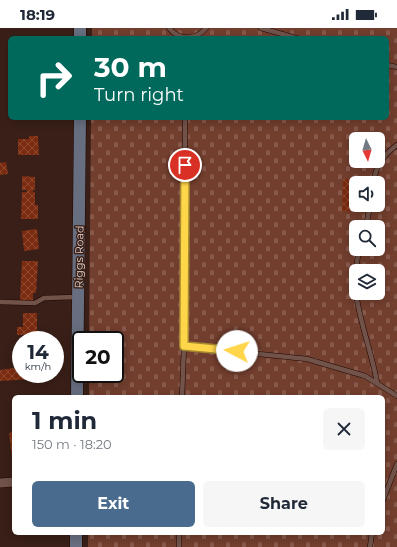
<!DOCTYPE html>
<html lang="en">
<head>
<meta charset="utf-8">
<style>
  :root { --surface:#fff; --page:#f6f6f7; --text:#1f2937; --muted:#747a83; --accent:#496c8e }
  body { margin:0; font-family:Montserrat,sans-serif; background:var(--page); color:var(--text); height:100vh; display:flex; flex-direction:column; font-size:15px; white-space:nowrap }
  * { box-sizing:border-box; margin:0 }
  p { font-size:13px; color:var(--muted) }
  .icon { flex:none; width:22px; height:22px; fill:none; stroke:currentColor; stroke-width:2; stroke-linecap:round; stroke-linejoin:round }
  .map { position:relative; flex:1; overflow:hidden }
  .details { position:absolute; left:12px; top:367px; width:373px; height:140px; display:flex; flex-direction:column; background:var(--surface); border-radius:6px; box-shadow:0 2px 10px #0003 }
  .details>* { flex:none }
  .hud { position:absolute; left:8px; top:8px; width:381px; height:84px; border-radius:6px; box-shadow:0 2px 10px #0003; background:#00695c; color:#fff; overflow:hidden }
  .needle { width:26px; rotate:175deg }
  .controls { position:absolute; left:349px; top:104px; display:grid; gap:8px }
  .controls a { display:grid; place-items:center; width:36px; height:36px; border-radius:6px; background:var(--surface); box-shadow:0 2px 10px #0003; font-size:20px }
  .speed { position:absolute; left:12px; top:303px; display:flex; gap:8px; font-size:20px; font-weight:700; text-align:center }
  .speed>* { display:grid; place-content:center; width:52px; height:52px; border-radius:50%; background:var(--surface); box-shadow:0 2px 10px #0003; line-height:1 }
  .speed small { font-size:10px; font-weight:400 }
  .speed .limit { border:2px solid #111; border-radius:6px; background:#fff; color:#111 }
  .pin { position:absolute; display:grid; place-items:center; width:34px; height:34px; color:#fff; margin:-17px; border:2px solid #fff; border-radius:50%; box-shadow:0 1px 4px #0007 }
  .me { position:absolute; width:44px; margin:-22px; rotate:275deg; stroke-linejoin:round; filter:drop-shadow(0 0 3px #0008) }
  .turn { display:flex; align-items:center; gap:14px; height:84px; padding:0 20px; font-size:18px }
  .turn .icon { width:52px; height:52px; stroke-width:2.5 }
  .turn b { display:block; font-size:28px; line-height:34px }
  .round { display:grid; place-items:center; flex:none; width:42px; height:42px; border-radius:6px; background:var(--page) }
  .summary { display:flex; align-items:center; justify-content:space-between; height:68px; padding:0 20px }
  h1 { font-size:24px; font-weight:700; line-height:30px }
  .cta { display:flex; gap:8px; margin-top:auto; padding:8px 20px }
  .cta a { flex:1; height:46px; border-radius:6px; background:var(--accent); color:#fff; font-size:16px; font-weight:700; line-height:46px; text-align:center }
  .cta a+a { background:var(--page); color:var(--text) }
  .status { display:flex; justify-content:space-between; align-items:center; height:28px; padding:0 20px; background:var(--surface); direction:ltr }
  .status svg { height:11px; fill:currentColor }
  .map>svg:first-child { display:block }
  .cemetery { fill:url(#cemetery-stones); fill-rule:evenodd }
  .building { fill:url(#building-cross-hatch) }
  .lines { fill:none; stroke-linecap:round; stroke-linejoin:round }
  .lane-casing { stroke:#1f0803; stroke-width:5.5 }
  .street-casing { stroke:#1f0803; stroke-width:10 }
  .secondary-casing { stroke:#1f0803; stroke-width:13 }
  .lane { stroke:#71534a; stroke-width:4.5 }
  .street { stroke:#71534a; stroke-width:9 }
  .secondary { stroke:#676e7f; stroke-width:12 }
  .route-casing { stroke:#a68a30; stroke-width:10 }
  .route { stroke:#ffd54a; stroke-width:7 }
  .labels { text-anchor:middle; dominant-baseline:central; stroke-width:3; stroke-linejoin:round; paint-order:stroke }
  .street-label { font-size:11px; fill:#e9d7d1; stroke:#391f17 }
</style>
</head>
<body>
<div class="status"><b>18:19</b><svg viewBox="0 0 49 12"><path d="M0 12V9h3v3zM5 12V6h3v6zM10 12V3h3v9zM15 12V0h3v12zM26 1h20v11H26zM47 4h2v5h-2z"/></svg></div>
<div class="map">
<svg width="397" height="519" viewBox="0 0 397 519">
  <defs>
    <pattern id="cemetery-stones" width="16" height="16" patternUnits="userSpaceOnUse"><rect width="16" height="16" fill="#723e2e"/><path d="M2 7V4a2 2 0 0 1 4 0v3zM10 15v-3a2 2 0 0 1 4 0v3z" fill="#86594b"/></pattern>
    <pattern id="building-cross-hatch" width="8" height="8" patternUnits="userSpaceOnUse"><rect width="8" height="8" fill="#7b2b0f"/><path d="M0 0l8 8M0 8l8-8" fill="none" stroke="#8e4931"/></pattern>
  </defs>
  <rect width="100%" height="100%" fill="#391f17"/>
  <path class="cemetery" d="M92,0h305v519h-309v-14h295v-136h-294v-23h26v-34h-26l2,-222h296v-80h-295zM356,111h22v22h-22zM356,155h22v22h-22zM356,199h22v22h-22zM356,243h22v22h-22z"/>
  <path class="building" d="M29,108h9l1,19h-21v-16h11z
    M6,134l2,12 -8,1v-12z
    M22,148l13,1v13h-2v2h2v13h3v14h-17l1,-27h5v-2h-5z
    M343,151l22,1v3h-9v22h8l-1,7 -21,-1z
    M37,201l2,20 -15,2 -2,-20z
    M22,233h16l-2,32h-3v7h-13z
    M23,285h14v22h-20v-8h6z
    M21,339v7h10v5l-31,2v-11z
    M14,404v25h-2l-3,-24z"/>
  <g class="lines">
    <defs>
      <path id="lane" d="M169,0c10,13 27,12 37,0
        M261,0l35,10
        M387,37l10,2
        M373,155c3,-17 10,-28 24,-38
        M366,199l4,-22
        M356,263l1,-29 2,-13
        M356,265c4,31 16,60 21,90
        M0,274l35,1 9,-5 32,-1
        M184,318l123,13 58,17 32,20
        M182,369l2,-51 1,-228
        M383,472l14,-36
        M179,519v-14
        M370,519l2,-14"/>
      <path id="street" d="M0,455l14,-1"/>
      <path id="secondary" d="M80,10v-10
        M77,369l3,-279
        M76,519v-14"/>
    </defs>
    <use href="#lane" class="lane-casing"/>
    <use href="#street" class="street-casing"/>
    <use href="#secondary" class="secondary-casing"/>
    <use href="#lane" class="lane"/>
    <use href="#street" class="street"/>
    <use href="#secondary" class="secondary"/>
  </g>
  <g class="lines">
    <defs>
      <path id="route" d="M185,137l-1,181 53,5"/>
    </defs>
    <use href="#route" class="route-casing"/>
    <use href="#route" class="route"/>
  </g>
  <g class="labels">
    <g class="street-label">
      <text transform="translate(79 229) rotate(-89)">Riggs Road</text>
    </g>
  </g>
</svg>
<div class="controls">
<a><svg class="needle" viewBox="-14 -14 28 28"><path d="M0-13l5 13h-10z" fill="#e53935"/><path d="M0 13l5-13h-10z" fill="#747a83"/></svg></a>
<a><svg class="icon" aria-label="sound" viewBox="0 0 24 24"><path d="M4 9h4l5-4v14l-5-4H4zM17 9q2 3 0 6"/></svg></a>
<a><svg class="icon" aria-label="search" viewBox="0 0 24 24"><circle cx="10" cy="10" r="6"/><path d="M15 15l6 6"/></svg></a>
<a><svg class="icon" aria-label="layers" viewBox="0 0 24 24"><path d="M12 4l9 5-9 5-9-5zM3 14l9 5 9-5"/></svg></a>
</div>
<div class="speed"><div>14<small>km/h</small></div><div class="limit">20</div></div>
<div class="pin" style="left:185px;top:137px;background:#d93025"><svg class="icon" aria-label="arrive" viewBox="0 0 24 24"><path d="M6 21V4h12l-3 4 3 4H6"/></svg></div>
<svg class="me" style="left:237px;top:323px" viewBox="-20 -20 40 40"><circle r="19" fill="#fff"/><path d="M0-13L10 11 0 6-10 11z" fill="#ffd54a"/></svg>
<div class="hud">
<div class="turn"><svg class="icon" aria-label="right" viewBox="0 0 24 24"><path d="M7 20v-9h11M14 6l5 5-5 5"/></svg><div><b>30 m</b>Turn right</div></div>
</div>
<section class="details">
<div class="summary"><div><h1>1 min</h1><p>150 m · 18:20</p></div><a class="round"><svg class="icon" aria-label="close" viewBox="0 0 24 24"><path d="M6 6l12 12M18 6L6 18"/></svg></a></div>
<div class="cta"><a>Exit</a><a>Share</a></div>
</section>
</div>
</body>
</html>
